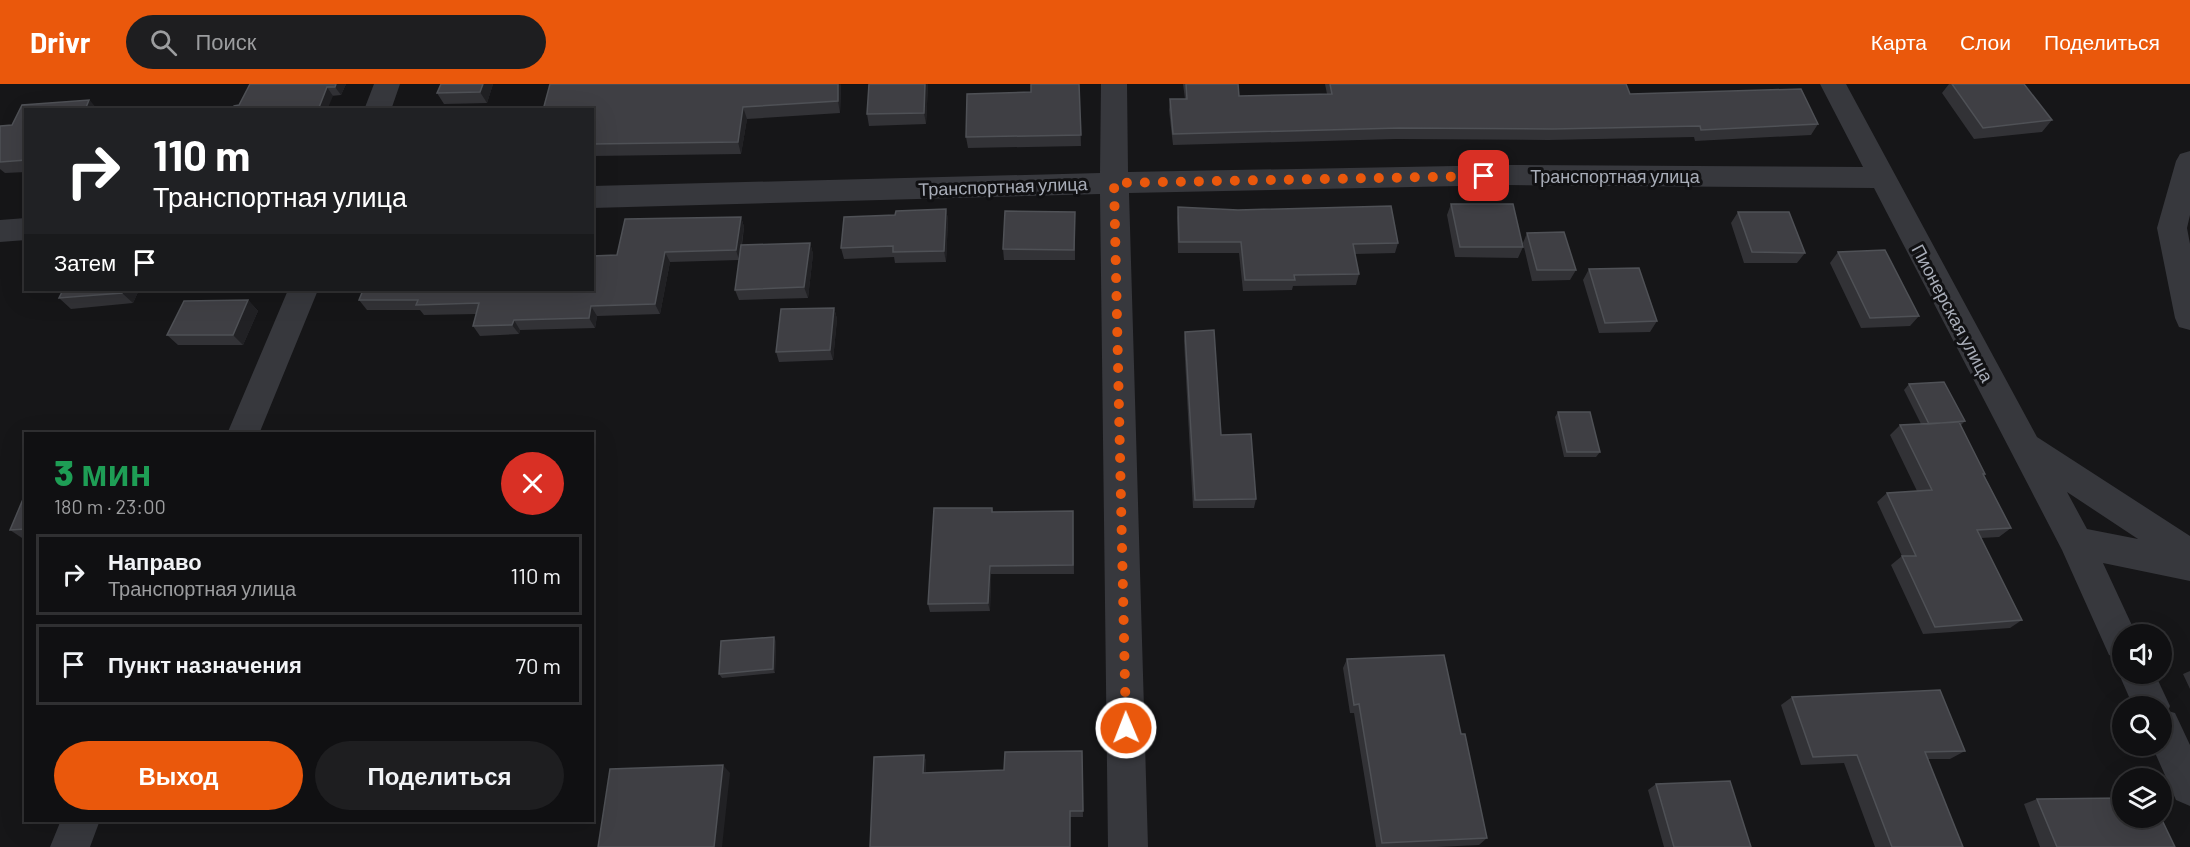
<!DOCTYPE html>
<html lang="ru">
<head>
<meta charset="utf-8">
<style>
  :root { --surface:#101012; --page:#1e1e20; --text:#f1f3f6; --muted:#9c9d9f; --line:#303032; --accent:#ea580c }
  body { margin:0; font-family:Barlow,sans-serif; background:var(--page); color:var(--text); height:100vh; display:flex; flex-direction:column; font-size:22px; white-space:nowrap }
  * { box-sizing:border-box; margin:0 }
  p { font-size:20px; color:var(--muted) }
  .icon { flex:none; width:33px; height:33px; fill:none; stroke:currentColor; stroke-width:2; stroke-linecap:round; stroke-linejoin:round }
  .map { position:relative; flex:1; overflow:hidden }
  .details { position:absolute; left:24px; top:348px; width:570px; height:390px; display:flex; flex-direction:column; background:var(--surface); border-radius:0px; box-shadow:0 6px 24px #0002,0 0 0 2px var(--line) }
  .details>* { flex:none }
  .top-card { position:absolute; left:24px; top:24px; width:570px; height:183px; border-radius:0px; box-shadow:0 6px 24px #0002,0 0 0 2px var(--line); background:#202124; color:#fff; overflow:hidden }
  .fabs { position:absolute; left:2112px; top:540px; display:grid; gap:12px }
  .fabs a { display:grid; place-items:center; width:60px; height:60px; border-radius:50%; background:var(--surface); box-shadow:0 6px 24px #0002,0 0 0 2px var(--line); font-size:30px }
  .pin { position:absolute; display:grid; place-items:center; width:51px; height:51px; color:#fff; margin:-26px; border-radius:12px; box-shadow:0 3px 9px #0006 }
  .me { position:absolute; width:66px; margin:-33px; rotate:359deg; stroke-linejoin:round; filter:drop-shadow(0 0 4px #0008) }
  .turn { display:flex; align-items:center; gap:21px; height:126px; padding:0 30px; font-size:27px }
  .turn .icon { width:78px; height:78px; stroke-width:2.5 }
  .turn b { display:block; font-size:42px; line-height:51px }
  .then { display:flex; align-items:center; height:57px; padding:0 30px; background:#0003; gap:12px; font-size:22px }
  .round { display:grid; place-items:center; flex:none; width:63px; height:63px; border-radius:32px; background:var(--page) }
  .overview { display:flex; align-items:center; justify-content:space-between; height:102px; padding:0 30px }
  h1 { font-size:36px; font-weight:800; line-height:45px; color:#1e9e55 }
  .button { display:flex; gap:12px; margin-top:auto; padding:12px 30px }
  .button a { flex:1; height:69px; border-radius:36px; background:var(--accent); color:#fff; font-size:24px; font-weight:800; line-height:69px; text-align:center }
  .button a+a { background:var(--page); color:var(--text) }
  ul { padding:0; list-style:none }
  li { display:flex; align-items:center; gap:18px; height:81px; margin:0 12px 9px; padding:0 18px; border:3px solid var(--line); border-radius:0px }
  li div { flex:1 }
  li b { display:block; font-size:22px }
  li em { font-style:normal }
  header { display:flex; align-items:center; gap:36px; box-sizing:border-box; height:84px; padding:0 30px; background:var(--accent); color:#fff }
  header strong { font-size:28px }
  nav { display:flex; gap:33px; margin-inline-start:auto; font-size:21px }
  .search { width:420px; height:54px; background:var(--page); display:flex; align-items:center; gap:15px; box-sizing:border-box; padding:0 21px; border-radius:33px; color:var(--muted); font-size:22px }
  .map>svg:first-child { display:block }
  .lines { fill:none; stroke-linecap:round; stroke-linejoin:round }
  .minor { fill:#37383d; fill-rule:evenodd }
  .wall { fill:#323236 }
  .shaded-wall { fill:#212124 }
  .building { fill:#3f3f44; stroke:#4f5156; stroke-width:1.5 }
  .route { stroke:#ea580c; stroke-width:10; stroke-dasharray:0 18 }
  .labels { text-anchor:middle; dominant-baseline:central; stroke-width:6; stroke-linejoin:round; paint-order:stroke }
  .street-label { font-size:18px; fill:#a8adb8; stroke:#111113 }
</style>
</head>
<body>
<header>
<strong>Drivr</strong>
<div class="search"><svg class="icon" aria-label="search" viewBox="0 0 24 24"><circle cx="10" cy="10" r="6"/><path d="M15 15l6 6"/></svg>Поиск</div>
<nav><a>Карта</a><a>Слои</a><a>Поделиться</a></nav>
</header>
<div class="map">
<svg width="2190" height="763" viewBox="0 0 2190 763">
  <rect width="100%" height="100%" fill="#161618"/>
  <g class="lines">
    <path class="minor" d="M374,0h26l-9,26h-27z
      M1101,0h26l1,88 380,-7 355,2 -43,-83h26l191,353 153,99v45l-87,-18 33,71h-14v26l-13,-5 -47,-105 -188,-362 -366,-3 -379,8 19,654h-40l-8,-653 -508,14v-22l508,-13zM2067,408l71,47 -51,-10z
      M2190,67v64l-3,13 3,16v86l-11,-3 -4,-9 -18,-90 19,-67 4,-7z
      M26,134v22l-26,2v-22z
      M288,206h30l-59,144h-32z
      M2122,582v8h33l15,32 -2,5 7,2 15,32v61l-14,-6 -24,-54h10v-40h-29l-14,-32z
      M61,736h39l-10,27h-40z"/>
  </g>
  <path class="wall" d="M250,0h96l-5,11 -102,10z
    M441,0h52l-6,19 -43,1 -7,-11z
    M841,0l-1,29 -93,6 -6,35 -149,2v-46z
    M869,0h59l-2,40 -57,2 -2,-12z
    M1079,0l2,62 -113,2 -2,-11 65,-45z
    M1183,0h55l1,12 88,-2 -2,-10h301l4,10 188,30 -7,11 -116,6 -1,-4 -146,3 -152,-1 -223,6 -4,-35 1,-11h15z
    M1949,0h75l28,36 -10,12 -68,7 -32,-46z
    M89,16l9,10h-72v62l-21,1 -5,-4v-43l12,-1 10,-20z
    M1451,120l72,43 -5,11 -63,-1 -8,-42z
    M1178,123l220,36 -3,10 -40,1 4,20 -3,11 -63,1 -1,4 -49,1 -4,-38h-61l-1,-35z
    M946,125l2,11 -2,42 -51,1 -1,-6 -50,2 -3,-11 54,-33z
    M1738,128l67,41 -8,10h-53l-13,-40z
    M741,133l3,10 -2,18 68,-2 3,11 -5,44 -69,2 -4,-10 4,-30 -69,2 -10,52 -63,2 -2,12 -75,2 -1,4 -39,2 -7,-10 3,-12 -52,1 -4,-5h-53l-8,-10 233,-10 25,-35z
    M1075,139v37h-71l-1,-11z
    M1527,149l49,37 -6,10 -38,1 -9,-38z
    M1838,168l81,64 -9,10 -49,2 -31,-65z
    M1589,185l68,52 -7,11 -51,1 -16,-53z
    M63,206h76l-6,13 -62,6 -12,-11z
    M248,216l10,11 -15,34h-65l-11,-10z
    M834,224l3,11 -4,41 -54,2 -3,-10z
    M1185,248l36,103 35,64 -2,9h-61l-9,-167z
    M1909,300l56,37 -5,5 25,48 -1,1 27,53 -12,9 -18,1 41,82 -12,8 -87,6 -32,-69 11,-9 -25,-54 10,-9 30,-2 -27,-56 10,-10 21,-1 -17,-34z
    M1558,328l42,40 -4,5h-32l-9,-40z
    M26,408v45l-4,1 -12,-8z
    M992,424l1,4 80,-1 1,63h-83l-1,37 -60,1 -2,-8z
    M776,557l-1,32 -53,5 -3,-4z
    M1347,575l114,75 26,104 -8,7 -42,2h-61l-22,-134h-4l-7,-45z
    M2190,587v18l-7,-15z
    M1792,613l173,54 -15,8h-22l35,88h-88l-31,-84 -43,2 -20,-60z
    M1082,667l1,66h-12l-201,30 54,-92 2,6v11l78,-2z
    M1656,700l95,63h-87l-16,-57z
    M2037,715l138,48h-135l-16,-43z"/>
  <path class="shaded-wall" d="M336,0h10l-5,11 -6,-8z
    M483,0h10l-6,19 -7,-11z
    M838,0h3l-1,29 -2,-12z
    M925,0h3l-2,40 -2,-11z
    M327,3l6,9 -6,14h-9z
    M89,16l9,10h-13z
    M743,23l4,12 -6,35 -3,-12z
    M946,125l2,11 -2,42 -2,-11z
    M741,133l3,10 -5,33 -3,-10z
    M810,159l3,11 -5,44 -4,-11z
    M665,168l5,10 -10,52 -5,-10z
    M123,206h16l-6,13 -11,-10z
    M248,216l10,11 -15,34 -10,-10z
    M591,222l6,10 -2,12 -6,-10z
    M834,224l3,11 -4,41 -3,-10z
    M514,236l6,10 -1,4 -7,-9z
    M990,482l1,8 -1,37 -2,-8z
    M774,553l2,4 -1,32 -2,-4z
    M924,671l2,6v18l-3,-6z
    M723,681l7,8 -8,74h-8z"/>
  <path class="building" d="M250,0h86l-1,3h-8l-9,23h-86l2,-4 5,-1z
    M441,0h42l-3,8 -43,1z
    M550,0h288v17l-95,6 -5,35 -146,2v-34h-49z
    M869,0h56l-1,29 -57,1z
    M1031,0h48l2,51 -115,2 1,-43 64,-2z
    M1186,0h52l1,12 93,-2 -2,-10h296l4,10 171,-5 17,35 -117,6 -1,-4 -147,3 -154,-1 -226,6 -3,-35h17z
    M1952,0h72l28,36 -69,8z
    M89,16l-4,10h-59v50l-26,2v-36l12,-1 10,-20z
    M1451,120h62l10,43h-63z
    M1391,122l7,37 -45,1 6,30 -65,1 1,5h-50l-4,-38h-62l-1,-35 60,3z
    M946,125l-2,42 -51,1v-6l-52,2 3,-31 51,-2 1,-4z
    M1005,127l70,1 -1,38 -71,-1z
    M1738,128h51l16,41 -53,-1z
    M741,133l-5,33 -71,2 -10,52 -64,2 -2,12 -75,2 -2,5 -39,1 6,-23 -63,2 2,-5h-59l4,-10h229v-34l25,-1 8,-36z
    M1564,148l12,38h-39l-10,-37z
    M810,159l-6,44 -69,3 6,-45z
    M1885,166l34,66 -49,2 -32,-66z
    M1639,184l18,53 -52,2 -16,-54z
    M63,206h60l-1,3 -63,5z
    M248,216l-15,35h-66l17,-34z
    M834,224l-4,42 -54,2 5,-43z
    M1214,246l7,105 30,-1 5,65 -61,1 -10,-168z
    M1944,298l21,39 -36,3 -20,-40z
    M1558,328h32l10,40h-33z
    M1959,338l26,52h-2l28,54 -34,2 45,90 -87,7 -33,-71h14l-29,-63 45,-3 -32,-65z
    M26,408v37l-16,1z
    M934,424h58v4l81,-1v54l-83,1 -2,37 -60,1z
    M774,553l-1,32 -54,5 2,-33z
    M1444,571l17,79h4l22,104 -105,5 -23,-139 -5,1 -7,-46z
    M1940,606l25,61 -40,1 38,95h-71l-35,-92 -44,2 -21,-60z
    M1082,667l1,60h-13v36h-200l4,-90 50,-2 -1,18 81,-3 1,-18z
    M723,681l-9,82h-116l12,-78z
    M1730,697l21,66h-77l-18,-63z
    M2122,714v20h39l14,29h-118l-20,-48z"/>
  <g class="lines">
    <path class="route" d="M1126,644l-12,-545 370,-7"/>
  </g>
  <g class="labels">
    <g class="street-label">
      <text x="1615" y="92">Транспортная улица</text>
      <text transform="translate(1003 102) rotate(-2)">Транспортная улица</text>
      <text transform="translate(1953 229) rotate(62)">Пионерская улица</text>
    </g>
  </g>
</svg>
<div class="fabs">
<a><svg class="icon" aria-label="sound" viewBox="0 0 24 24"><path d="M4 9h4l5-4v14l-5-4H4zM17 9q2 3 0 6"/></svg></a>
<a><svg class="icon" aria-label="search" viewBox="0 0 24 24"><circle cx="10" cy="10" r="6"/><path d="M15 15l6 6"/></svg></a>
<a><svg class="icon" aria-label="layers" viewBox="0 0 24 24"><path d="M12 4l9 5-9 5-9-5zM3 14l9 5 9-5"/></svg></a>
</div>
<div class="pin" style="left:1484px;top:92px;background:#d93025"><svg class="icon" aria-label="arrive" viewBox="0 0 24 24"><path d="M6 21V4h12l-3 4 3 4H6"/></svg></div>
<svg class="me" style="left:1126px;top:644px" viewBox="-20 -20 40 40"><circle r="17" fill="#ea580c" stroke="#fff" stroke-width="3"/><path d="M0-11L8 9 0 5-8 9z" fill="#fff"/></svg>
<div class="top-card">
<div class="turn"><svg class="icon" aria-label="right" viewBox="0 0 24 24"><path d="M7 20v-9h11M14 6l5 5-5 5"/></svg><div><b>110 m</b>Транспортная улица</div></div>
<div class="then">Затем<svg class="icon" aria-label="arrive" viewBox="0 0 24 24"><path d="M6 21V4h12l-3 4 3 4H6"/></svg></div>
</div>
<section class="details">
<div class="overview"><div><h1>3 мин</h1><p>180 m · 23:00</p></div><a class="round" style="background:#d93025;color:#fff"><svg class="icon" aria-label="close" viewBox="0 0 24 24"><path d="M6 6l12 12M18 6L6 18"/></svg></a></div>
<ul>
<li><svg class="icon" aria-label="right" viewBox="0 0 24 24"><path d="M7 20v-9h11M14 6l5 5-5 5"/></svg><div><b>Направо</b><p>Транспортная улица</p></div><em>110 m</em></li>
<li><svg class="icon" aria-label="arrive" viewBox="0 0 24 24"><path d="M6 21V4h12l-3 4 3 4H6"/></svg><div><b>Пункт назначения</b></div><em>70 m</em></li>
</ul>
<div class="button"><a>Выход</a><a>Поделиться</a></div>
</section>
</div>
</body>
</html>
